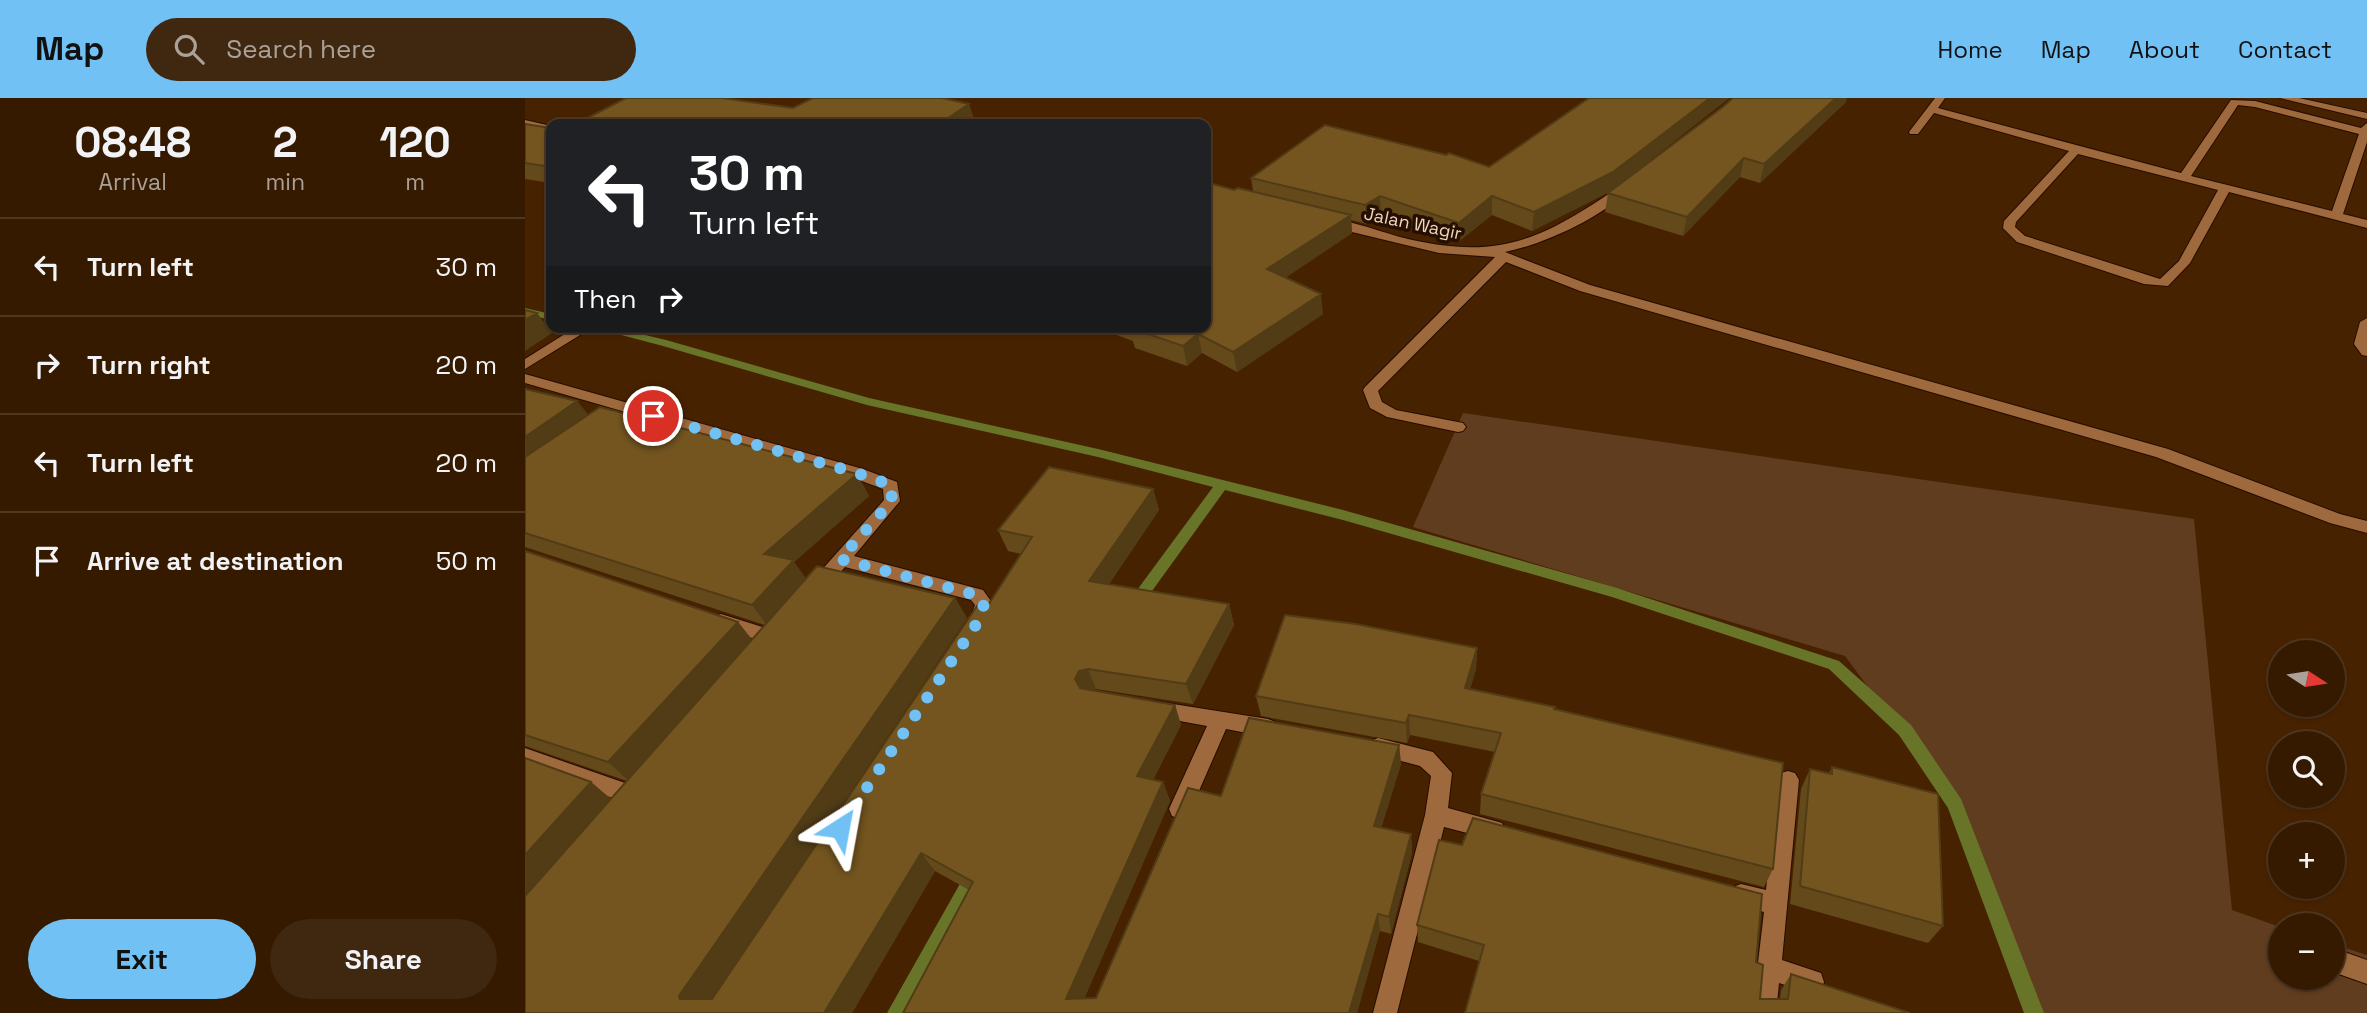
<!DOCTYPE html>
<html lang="en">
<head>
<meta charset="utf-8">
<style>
  :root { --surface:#351a00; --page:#40270f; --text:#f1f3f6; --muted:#aaa199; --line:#4f3822; --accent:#71c1f5 }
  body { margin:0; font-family:"Space Grotesk",sans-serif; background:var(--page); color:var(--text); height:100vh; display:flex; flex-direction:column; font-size:26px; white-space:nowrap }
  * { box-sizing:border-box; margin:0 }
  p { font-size:23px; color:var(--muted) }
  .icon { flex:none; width:38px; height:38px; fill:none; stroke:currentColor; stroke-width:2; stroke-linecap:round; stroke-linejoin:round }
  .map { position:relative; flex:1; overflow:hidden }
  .details { display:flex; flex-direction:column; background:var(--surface); width:525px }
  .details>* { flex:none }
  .top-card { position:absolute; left:21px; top:21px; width:665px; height:214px; border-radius:14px; box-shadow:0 2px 5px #0004,0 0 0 2px var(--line); background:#202124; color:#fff; overflow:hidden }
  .needle { width:46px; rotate:102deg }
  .buttons { position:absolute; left:1743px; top:542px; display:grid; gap:14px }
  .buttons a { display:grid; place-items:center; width:77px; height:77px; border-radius:50%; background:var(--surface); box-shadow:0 2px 5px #0004,0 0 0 2px var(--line); font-size:35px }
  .pin { position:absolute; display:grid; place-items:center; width:60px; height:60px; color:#fff; margin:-30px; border:4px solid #fff; border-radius:50%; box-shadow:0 2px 7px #0007 }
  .me { position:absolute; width:77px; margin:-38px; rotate:34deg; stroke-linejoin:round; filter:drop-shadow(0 0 5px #0008) }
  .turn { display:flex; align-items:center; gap:24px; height:147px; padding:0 28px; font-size:32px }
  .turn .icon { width:91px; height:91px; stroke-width:2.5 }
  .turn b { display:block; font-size:49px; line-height:60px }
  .then { display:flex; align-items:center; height:66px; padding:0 28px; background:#0003; gap:14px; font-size:26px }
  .eta { display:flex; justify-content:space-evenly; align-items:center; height:119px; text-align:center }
  .eta b { font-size:42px; font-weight:800; line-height:49px }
  .primary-button { display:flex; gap:14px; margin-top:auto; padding:14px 28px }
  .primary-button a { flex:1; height:80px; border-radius:42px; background:var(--accent); color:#111; font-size:28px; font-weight:800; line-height:80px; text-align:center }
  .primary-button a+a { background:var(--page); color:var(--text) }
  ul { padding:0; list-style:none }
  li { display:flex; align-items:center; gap:21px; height:98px; padding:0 28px; border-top:2px solid var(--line) }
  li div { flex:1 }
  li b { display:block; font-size:26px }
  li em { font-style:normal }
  header { display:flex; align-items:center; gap:42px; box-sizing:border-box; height:98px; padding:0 35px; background:var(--accent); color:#111 }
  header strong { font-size:33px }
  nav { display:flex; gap:38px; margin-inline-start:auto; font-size:24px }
  .search { width:490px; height:63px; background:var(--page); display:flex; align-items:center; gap:18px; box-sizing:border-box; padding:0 24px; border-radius:38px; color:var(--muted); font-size:26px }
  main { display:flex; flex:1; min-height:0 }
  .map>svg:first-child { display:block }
  .green { fill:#613d1f }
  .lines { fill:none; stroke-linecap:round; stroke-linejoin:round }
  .stream { fill:#687529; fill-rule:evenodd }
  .minor-casing { stroke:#260d00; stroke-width:2 }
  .minor { fill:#9f693e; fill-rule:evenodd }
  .wall { fill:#64491b }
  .shaded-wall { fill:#513c16 }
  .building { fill:#74551f; stroke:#513c16; stroke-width:2 }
  .route { stroke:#71c1f5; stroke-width:12; stroke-dasharray:0 21.6 }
  .labels { text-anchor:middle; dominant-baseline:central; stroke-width:7; stroke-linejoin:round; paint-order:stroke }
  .far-street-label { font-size:18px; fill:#f3d4be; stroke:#240f00 }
</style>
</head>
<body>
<header>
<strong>Map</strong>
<div class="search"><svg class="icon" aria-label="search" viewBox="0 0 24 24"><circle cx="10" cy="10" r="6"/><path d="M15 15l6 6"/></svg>Search here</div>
<nav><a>Home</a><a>Map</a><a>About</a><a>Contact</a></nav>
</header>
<main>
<section class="details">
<div class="eta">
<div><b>08:48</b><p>Arrival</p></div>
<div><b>2</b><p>min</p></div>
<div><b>120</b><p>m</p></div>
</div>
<ul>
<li><svg class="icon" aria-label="left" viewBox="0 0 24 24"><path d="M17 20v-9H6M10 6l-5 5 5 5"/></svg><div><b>Turn left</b></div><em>30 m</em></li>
<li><svg class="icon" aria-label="right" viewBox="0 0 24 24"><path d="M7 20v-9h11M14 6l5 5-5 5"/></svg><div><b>Turn right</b></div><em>20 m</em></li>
<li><svg class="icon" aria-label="left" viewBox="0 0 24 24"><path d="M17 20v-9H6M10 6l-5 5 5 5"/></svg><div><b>Turn left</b></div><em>20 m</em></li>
<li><svg class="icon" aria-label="arrive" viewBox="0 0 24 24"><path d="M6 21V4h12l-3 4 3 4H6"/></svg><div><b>Arrive at destination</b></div><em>50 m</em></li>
</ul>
<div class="primary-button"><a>Exit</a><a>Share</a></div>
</section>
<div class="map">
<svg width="1842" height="915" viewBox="0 0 1842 915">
  <rect width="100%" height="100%" fill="#472200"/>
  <path class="green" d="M938,315l731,106 38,391 48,17v51h53v-34l34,11v58h-324l-88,-209 -110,-148 -432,-129z"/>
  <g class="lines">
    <path class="stream" d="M0,210l26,6v6l-26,-6z
      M66,229h21l54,13 203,58 229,51 245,61 271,77 225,74 72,64 50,74 83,214h-20l-76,-205 -49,-73 -70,-66 -217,-72 -269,-77 -118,-30 -86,119h-10l-2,-4 2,-4 84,-114 -115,-30 -231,-52 -204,-59z
      M451,766l6,2 3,6 -3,6 -74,135h-21l83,-147z"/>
    <defs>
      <path id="minor" d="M1410,0h10l-7,10 243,65 50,-73 24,1 106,27 6,-5v19l-24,72 24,6v8l-138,-36 -39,71 -22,23 -24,-2 -127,-42 -14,-14 1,-7 65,-70 -135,-38 -16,21h-8l-1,-2zM1713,7l17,2 104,27 -27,77 -141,-35zM1553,56l140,36 -39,71 -19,18 -135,-43 -10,-9 1,-5z
        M1755,0h19l68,15v6z
        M0,22l26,6v6l-26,-6z
        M1097,87l10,2c-29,30 -87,57 -127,65l85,33 578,164 172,65 27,7v12l-37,-10 -174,-66 -576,-166 -74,-29 -128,129 4,11 14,8 67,13 3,4 -3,4 -5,1 -71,-15 -17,-9 -7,-18 2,-3 130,-130 -56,-4 -112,-27v-6c18,-2 54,12 73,17 99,25 141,3 222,-52z
        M1842,220v38l-5,-1 -8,-11 6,-22z
        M51,229h17l-68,42v-10z
        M0,276l338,95 34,13 3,19 -46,55 129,34 10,14 -9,25 -7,2 -7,-2 -2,-5 7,-19 -4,-5 -126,-33 -22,25h-12l-3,-5 3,-5 73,-82 -1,-11 -32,-12 -326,-94z
        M196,516l60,19 2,5 -2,5 -7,2 -60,-19 -2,-5 2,-5z
        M629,603l114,18 7,3 3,6 -3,6 -7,3 -42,-8 -38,87 -8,3 -8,-3 -3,-7 38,-83 -60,-11 -3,-6 3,-6z
        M853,640l55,14 19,21 -4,35 54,15 3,7 -3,7 -8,3 -50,-13 -47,186h-24l52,-198 6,-39 -11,-10 -49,-13 -3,-6 3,-6z
        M0,650l120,42 3,7 -3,7 -8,3 -112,-41z
        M1263,673l7,2 4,7 -17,180 39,13 3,9 -3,9 -9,3 -33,-11 -3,30h-24l12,-101 -31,-9 -3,-8 3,-8 8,-3 25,6 11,-110 4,-7z
        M1808,850l34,12v24l-34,-12z"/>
    </defs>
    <use href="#minor" class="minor-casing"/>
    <use href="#minor" class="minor"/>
  </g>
  <path class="wall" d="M1064,0h140l-118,93 -79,40 -40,-16 -34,27 -77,-27 -14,9 -16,-4 1,13 -67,45 38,36 -86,58 -35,-19 -15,13 -52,-18 -2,-7 -38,-14h111l28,-137 19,1 -2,-13 238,-11z
    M1321,4l-86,81 -20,-6 -57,59 -78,-24 3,-19 116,-87z
    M0,26l26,4v55l-26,-4z
    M274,229h57l-54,5z
    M0,291l52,12 11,14 12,-8 257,67 12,22 -75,66 12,17 11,-13 138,32 12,20 -256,381 268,-396 9,2 33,-51 -13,-3 -10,-21 51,-63 104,22 6,21 -50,74 120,20 5,21 -41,79 -97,-15 -4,2 83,14 6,20 -28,55 10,2 7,19 -86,198 12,-1 92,-210 33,8 28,-78 150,27 2,19 -20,64 30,6 1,19 -21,81 -11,-3 -23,82h-454l66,-123 -34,-19 -83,142h-327v-255l66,24 20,17 16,-18 -102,-35v-195l213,71 14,18 13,-15 -240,-78z
    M952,550l-1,21 -6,20 85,20 218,160 -9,18 -284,-73 1,-20 14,-42 -85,-17 -3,8 -146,-27 -5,-20z
    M1307,669l111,159 -15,17 -138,-39 11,-115 9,-20 19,4z
    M892,827l339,37 4,37h20l1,-9 10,-16 119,39h-445l14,-52 -61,-19z"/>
  <path class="shaded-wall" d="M1185,0h19l-118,93 -79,40 2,-19z
    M1311,0h11l-1,4 -86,81 4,-19z
    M444,6l6,17 -5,3 -22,-6z
    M1219,60l-4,19 -57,59 4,-19z
    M855,98l1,19 -14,9 -2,-19z
    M967,98v19l-34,27 1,-19z
    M826,117l1,18 -82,55 -3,-19z
    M796,196l2,20 -86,58 -4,-20z
    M12,215l15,20 -27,18v-31z
    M673,236l4,19 -15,13 -4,-20z
    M52,303l17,21 -69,49v-34z
    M332,376l12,22 -75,66 14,19 -40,45 -16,-21 12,-51z
    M628,391l6,21 -62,92 -8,-21z
    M430,500l12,20 -264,394 -23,-13 -1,-3z
    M704,506l5,21 -41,79 -7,-20z
    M213,524l16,20 -124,140 -22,-20z
    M952,550l-1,21 -12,39 1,-20z
    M563,571l8,20 -8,2 -4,8 -9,-20 4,-8z
    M650,607l6,20 -36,70 -8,-19z
    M884,617l1,20 -3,8 -1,-20z
    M874,647l2,19 -25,81 -2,-19z
    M66,684l22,19 -88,101v-47z
    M638,684l7,19 -92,212 -12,-14z
    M886,736l1,19 -21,81 -2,-17z
    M396,755l14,18 -83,142h-28z
    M853,816l2,17 -23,82h-8z"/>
  <path class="building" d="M101,0h96l71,10 20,-10h129l27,6 -21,14 25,6h-397z
    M1064,0h121l-97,74 -79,40 -42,-16 -33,27 -79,-27 -15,9 -114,-27 74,-53 121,30 3,-2 40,14z
    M1208,0h103l-72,66 -20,-6 -57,59 -79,-24 116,-87z
    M0,26l26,4v39l-26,-4z
    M681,84l28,8 4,-2 113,27 -84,54 54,25 -88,58 -35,-18 -15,12 -53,-18 1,-1h75z
    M0,212l12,3 -12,7z
    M0,291l52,12 -52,36z
    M75,309l257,67 -93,80 30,6 -42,45 -227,-72v-76z
    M524,369l104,22 -64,92 140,23 -43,80 -98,-15 -9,2 -4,8 5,9 95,17 -38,71 26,6 -97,217 30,-1 92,-210 33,8 28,-78 150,27 -25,81 37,8 -22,83 -11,-3 -29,99h-446l70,-131 -52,-29 -97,160h-299v-117l292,-330 138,32 -276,398 1,3h32l267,-396 9,2 44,-68 -34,-7z
    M0,453l213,71 -130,140 -83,-27z
    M760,517l71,9 121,24 -12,40 90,19 -1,2 229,54 -10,106 -292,-75 20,-61 -92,-18 -3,8 -150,-27z
    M0,660l66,24 -66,73z
    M1307,669l106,27 5,132 -143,-40 10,-117 22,5z
    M948,720l289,76 -6,68 7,3 -3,34h28l3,-25 119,39h-445l19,-68 -67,-20 22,-85 23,5z"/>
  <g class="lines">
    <path class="route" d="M128,318l204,57 34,12 1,16 -52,58 137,36 7,9 -5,16 -139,208"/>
  </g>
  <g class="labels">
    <g class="far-street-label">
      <text transform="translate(888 125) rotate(12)">Jalan Wagir</text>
    </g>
  </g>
</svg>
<div class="buttons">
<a><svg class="needle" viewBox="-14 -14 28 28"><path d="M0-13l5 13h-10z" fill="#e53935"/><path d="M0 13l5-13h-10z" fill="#aaa199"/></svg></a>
<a><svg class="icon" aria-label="search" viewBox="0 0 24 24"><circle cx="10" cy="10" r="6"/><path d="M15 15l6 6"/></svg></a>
<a>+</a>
<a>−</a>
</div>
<div class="pin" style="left:128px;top:318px;background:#d93025"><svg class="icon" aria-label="arrive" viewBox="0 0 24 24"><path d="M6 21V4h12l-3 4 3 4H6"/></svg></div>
<svg class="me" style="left:315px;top:730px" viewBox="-20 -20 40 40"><path d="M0-17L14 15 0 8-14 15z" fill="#71c1f5" stroke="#fff" stroke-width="4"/></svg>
<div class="top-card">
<div class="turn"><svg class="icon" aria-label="left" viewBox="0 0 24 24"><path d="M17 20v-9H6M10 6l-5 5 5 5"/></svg><div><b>30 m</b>Turn left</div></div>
<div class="then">Then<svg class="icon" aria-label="right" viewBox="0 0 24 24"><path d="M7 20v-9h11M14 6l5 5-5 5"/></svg></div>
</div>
</div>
</main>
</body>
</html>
